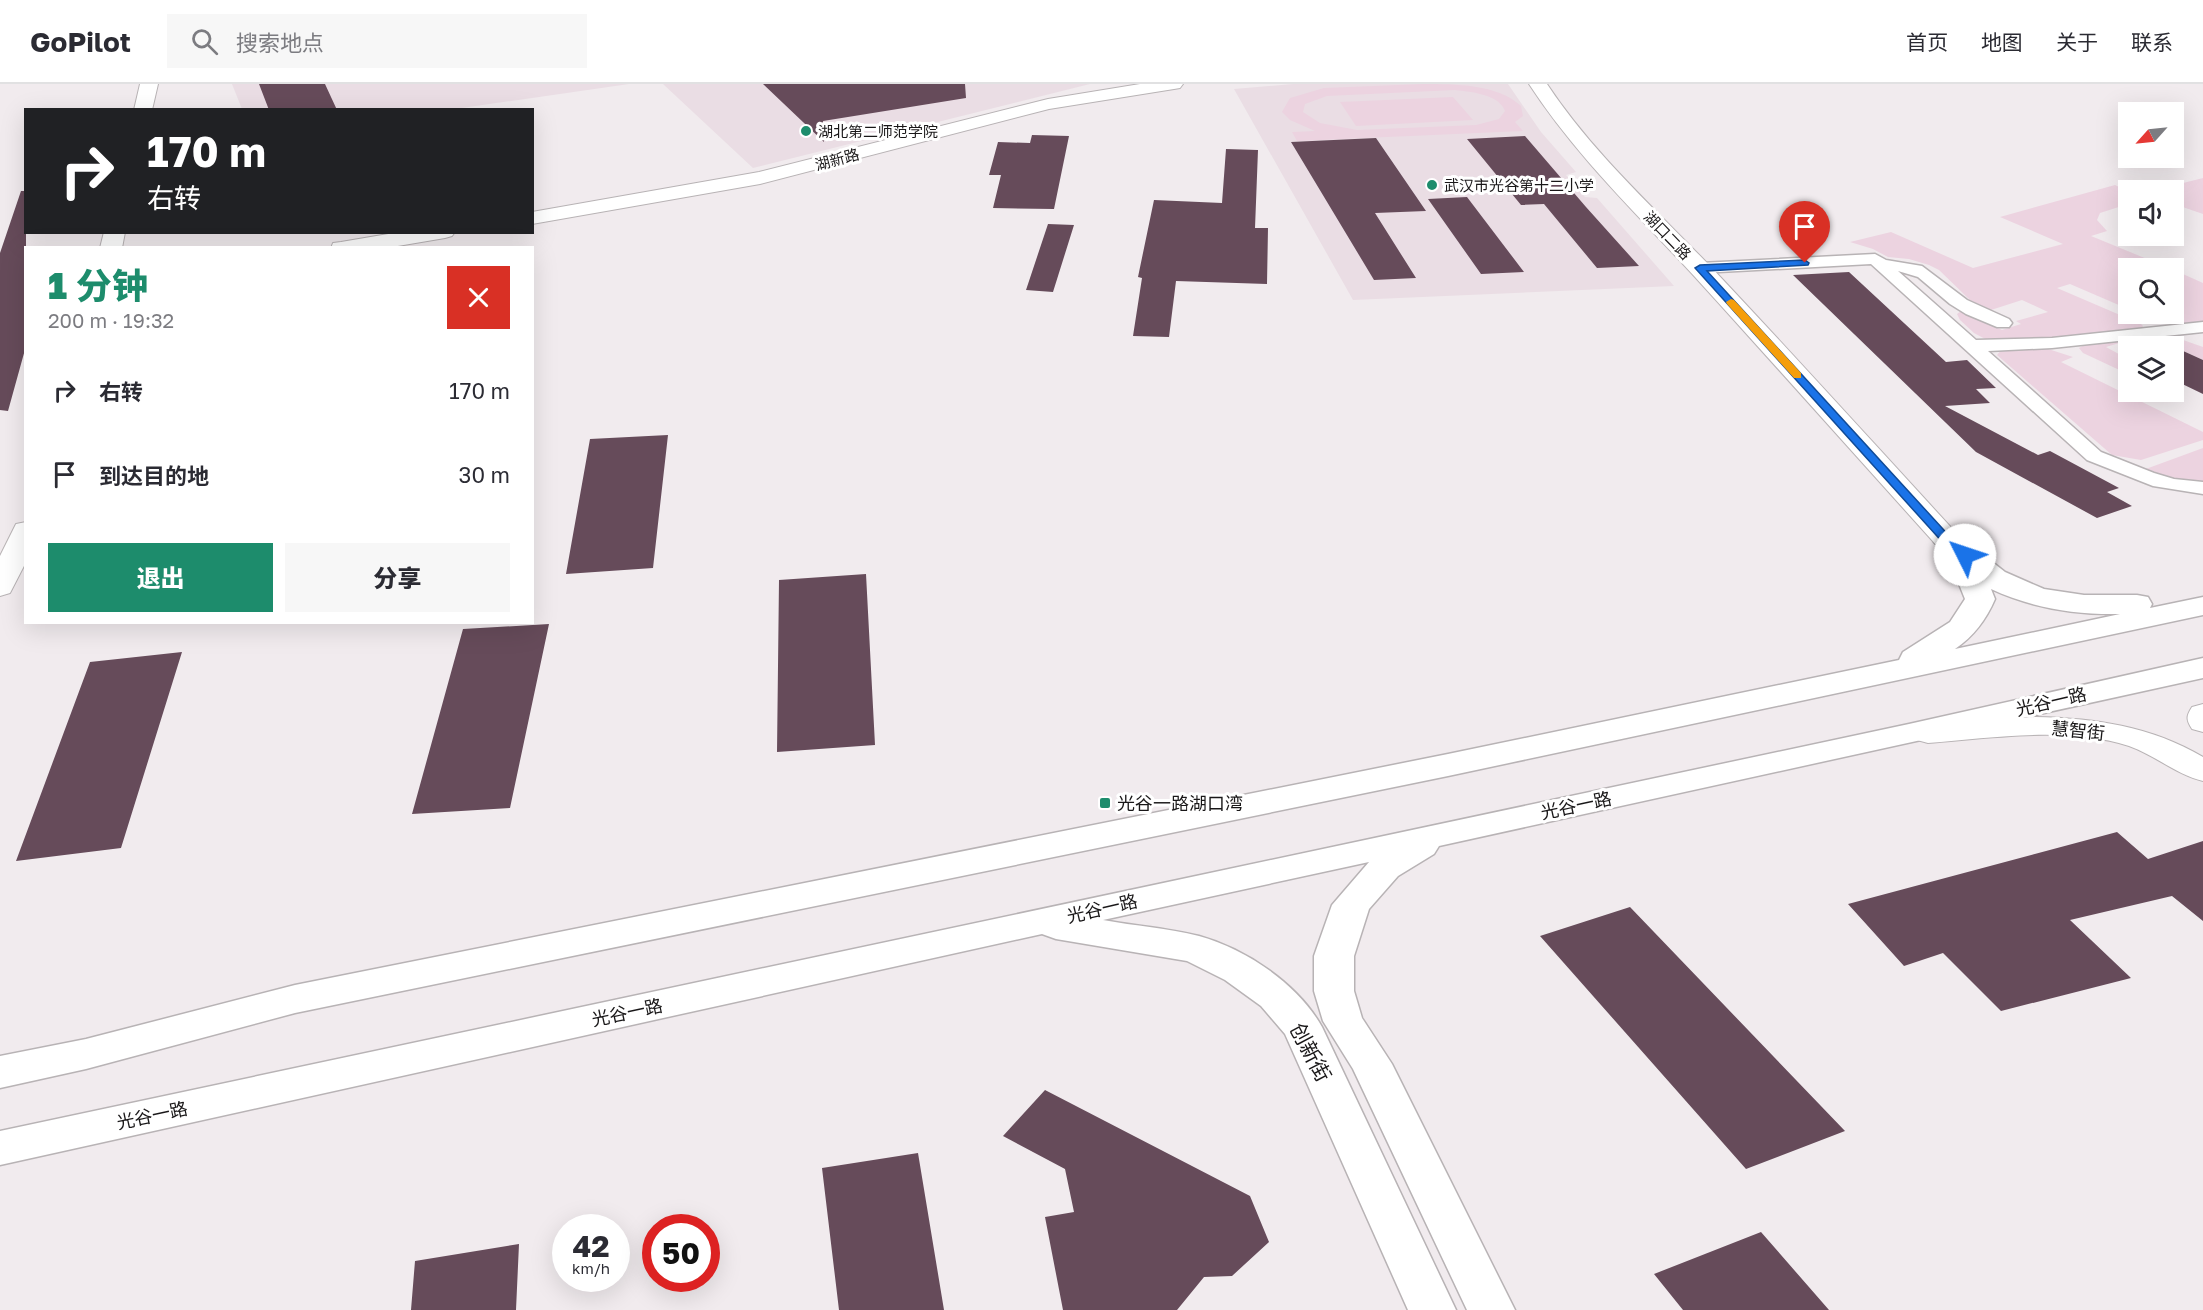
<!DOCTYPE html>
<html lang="zh">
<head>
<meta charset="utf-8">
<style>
  :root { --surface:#fff; --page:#f7f7f7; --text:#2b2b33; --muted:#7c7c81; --line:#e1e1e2; --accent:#1d8c6c }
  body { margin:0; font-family:"Golos Text","Noto Sans SC",sans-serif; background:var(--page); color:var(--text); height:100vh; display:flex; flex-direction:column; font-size:22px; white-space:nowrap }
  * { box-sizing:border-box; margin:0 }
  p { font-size:20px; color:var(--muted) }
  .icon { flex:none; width:33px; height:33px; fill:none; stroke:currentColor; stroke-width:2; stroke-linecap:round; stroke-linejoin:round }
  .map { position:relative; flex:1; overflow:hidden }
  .drawer { position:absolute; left:24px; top:162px; width:510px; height:378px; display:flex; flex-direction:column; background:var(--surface); border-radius:0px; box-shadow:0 6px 24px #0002 }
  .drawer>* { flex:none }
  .banner { position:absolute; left:24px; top:24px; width:510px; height:126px; border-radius:0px; box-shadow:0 6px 24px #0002; background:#202124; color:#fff; overflow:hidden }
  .needle { width:39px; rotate:243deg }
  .fabs { position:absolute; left:2118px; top:18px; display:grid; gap:12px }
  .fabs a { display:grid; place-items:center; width:66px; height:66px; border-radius:0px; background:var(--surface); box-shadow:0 6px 24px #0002; font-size:30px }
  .speed { position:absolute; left:552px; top:1130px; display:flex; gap:12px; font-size:30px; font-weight:700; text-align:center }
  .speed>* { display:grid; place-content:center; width:78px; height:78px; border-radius:50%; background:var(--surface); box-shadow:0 6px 24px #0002; line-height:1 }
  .speed small { font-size:15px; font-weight:400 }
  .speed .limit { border:9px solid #d22; background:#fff; color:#111 }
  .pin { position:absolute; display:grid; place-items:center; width:51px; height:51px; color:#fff; margin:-62px -26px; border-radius:50% 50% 50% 0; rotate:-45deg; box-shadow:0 0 6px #0007 }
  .pin .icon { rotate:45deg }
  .me { position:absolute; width:66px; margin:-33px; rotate:311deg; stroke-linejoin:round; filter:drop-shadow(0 0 4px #0008) }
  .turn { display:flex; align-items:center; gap:21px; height:126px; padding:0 24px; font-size:27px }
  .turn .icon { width:78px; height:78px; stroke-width:2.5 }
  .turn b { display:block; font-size:42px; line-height:51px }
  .round { display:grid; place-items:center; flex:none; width:63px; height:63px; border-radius:0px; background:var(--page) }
  .head { display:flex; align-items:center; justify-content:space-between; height:102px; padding:0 24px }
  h1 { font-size:36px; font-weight:800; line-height:45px; color:var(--accent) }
  .button { display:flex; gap:12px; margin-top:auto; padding:12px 24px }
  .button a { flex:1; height:69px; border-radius:0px; background:var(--accent); color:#fff; font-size:24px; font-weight:800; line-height:69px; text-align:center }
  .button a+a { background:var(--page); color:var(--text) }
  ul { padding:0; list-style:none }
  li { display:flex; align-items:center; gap:18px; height:84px; padding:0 24px }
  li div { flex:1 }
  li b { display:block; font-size:22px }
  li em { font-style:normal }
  header { display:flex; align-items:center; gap:36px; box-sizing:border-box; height:84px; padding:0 30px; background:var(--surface); border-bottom:2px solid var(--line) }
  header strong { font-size:28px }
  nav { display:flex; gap:33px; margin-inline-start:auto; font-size:21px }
  .search { width:420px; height:54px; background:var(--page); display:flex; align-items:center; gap:15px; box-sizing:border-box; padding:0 21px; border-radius:0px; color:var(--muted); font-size:22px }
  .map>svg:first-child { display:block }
  .built { fill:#eadde4 }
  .green { fill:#ecd3e0; fill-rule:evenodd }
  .building { fill:#664b5a }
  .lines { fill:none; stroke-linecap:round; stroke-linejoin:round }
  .minor-casing { stroke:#b8b3b5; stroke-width:3 }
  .tertiary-casing { stroke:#b8b3b5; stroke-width:2 }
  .secondary-casing { stroke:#b8b3b5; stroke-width:3 }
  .minor { fill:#fff; fill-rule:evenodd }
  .tertiary { fill:#fff; fill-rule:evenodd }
  .secondary { fill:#fff; fill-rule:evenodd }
  .route { fill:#1a73e8; stroke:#114b97; stroke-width:1.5 }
  .slow { fill:#f59e0b }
  .poi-dot { fill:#1d8c6c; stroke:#fff; stroke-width:2 }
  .labels { text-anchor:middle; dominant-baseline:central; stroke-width:6; stroke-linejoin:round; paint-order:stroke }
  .far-poi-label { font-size:15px; fill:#191718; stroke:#fff; text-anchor:start }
  .far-street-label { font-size:15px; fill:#191718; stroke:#fff }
  .street-label { font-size:18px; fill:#191718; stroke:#fff }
  .poi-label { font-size:18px; fill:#191718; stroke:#fff; text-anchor:start }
  .near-street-label { font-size:21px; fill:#191718; stroke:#fff }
</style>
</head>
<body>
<header>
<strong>GoPilot</strong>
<div class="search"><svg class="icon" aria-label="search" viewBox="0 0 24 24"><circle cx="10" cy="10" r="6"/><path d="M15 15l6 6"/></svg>搜索地点</div>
<nav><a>首页</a><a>地图</a><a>关于</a><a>联系</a></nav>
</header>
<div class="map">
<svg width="2203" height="1226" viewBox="0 0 2203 1226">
  <rect width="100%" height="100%" fill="#f1ebee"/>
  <path class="built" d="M232,0h397l-181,26 -206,-1z
    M663,0h427l-337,84z
    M1293,0h215l33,48 35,40 -10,3 19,22 12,1 77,88 -321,14 -119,-211z"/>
  <path class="green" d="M1423,0c31,0 75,0 98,22l2,10 -8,6 8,9 -226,10 -5,-9 23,-1 -25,-11 -8,-8 8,-14 34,-10zM1455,6c16,2 44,4 50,21l-6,8 -23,6 -119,5 -37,-7 -17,-11 2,-8 22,-8z
    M1453,13l20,23 -117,6 -16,-24z
    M2203,94v36l-29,-10v-14h-19z
    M2115,101l13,6v13l-28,9 -3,7 10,11 -16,5 78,32h-41v41l-58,-25 -13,4 84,36 2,2 -2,3 -94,11 -58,1 -15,-8 -14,-13 -3,-6 4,-3 41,19 19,-6 -5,-3 32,-9 -26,-12 -31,10 -21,-10 -31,-30 -10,-5 -20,-6 -21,-2 -15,-8 -23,-7 41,-10 82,36 90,-24 -63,-27z
    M2174,186l29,13v40l-32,1 -33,-10h36z
    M2166,250l37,13v13l-22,-10 -7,2v-6h-31l-14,-6 -23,7 22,12v15l-45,-21 -4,-5 11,-6z
    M2042,263l31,10 -12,5 142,70v8l-62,20 -29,-5 -115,-100 5,-6z
    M2203,364v37l-19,-1 -41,-14z"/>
  <path class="building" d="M259,0h66l12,26h-68z
    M763,0h202l1,14 -143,23 1,21z
    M1032,51l37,1 -15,73 -61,-1 8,-33h-12l9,-33 32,1z
    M1525,52l61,71 53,59 -42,2 -53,-64 -23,1 -54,-66z
    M1376,54l50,73 -51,2 41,65 -42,2 -83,-138z
    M1226,65l32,1 -3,78h13l-1,56 -91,-3 -7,56 -36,-1 9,-58 -4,-1 16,-77 68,3z
    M21,107h5v155l-18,65 -8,-1v-157z
    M1467,113l57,75 -43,2 -53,-75z
    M1048,140l26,1 -21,67 -27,-2z
    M1849,188l97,90 21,-2 29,28 -20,1 14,14 -45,3 93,49 12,-4 69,37 -12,4 25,14 -35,12 -121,-66 -183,-177z
    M2181,266l22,10v34l-29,-14v-28z
    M668,351l-15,133 -87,6 24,-135z
    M866,490l9,171 -98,7 2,-172z
    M549,540l-39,184 -98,6 51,-185z
    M182,568l-61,196 -105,13 74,-199z
    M2117,748l31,27 55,-18v80l-31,-25 -102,24 61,58 -130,33 -58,-58 -39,13 -56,-62z
    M1630,823l215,224 -99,38 -206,-233z
    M1045,1006l205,106 19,46 -37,34 -28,1 -27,33h-114l-18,-93 29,-5 -9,-43 -62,-33z
    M918,1069l26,157h-105l-17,-142z
    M1761,1148l68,78h-146l-29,-36z
    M519,1160l-3,66h-105l4,-49z"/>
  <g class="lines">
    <defs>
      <path id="minor" d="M1875,170l11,6 36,6 45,34 42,19 3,4 -3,4h-12l-31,-13 -16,-10 -32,-27 -20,-6 78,69 76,-2 151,-16v10l-151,16 -64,3 113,101 53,21 20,6 29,3v12l-50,-8 -66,-26 -216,-196 -171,9 -8,-5 8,-5z"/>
      <path id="tertiary" d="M140,0h18l-6,26h-18z
        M1140,0h43l-3,4 -6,1 -125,20 -289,75 -228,40v-12l227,-40 289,-73z
        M1529,0h18c45,68 106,123 163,182 84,89 166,180 249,270l4,6 -4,6 -10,2 -10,-2c-81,-90 -162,-181 -244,-271 -58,-63 -119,-121 -166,-193z
        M104,148h21l-3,16h-22z
        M400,148h55l-3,4 -7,2 -59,10h-55l2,-5 8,-1z
        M26,438v40l-16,31 -10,3v-40l16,-32z
        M2203,620v28l-11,-3c-6,-9 -6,-13 0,-22z
        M2035,633c59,1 116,9 168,40v24c-26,-6 -48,-26 -74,-35 -64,-20 -136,-8 -201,-3l-11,-3 -5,-7 5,-7 11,-3z"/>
      <path id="secondary" d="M1949,449l10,3 46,36 39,17 40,6h53l11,2 4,7 -2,4 53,-11v18l-755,161 -1153,237 -209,56 -86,19v-32l86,-17 209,-54 1153,-231 451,-94 4,-8 47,-30 15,-23 -8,-20 -16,-25 2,-2 -9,-10 5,-6zM1991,505c41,19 84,26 129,25l-165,35c19,-13 31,-29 40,-50z
        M2203,574v20l-764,168 -5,8 -36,22 -29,33 -15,47v35l8,27 30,46 123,246h-48l-114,-241 -30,-48 -9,-30v-35l18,-51 37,-43 -266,58c32,6 65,8 96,16 47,13 99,48 123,91l134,283h-48l-123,-276 -24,-28 -36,-26 -38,-19 -131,-22 -14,-5 -1042,231v-34l1909,-407z"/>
    </defs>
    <use href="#minor" class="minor-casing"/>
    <use href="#tertiary" class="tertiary-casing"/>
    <use href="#secondary" class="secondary-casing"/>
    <use href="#minor" class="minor"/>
    <use href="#tertiary" class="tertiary"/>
    <use href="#secondary" class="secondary"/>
  </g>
  <path class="route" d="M1805,176l4,3 -1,2 -101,6 246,269 17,12v5h-9l-16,-12 -250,-277 5,-3z"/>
  <path class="slow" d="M1731,215l3,1 67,73v5h-7l-67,-74 -1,-2z"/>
  <g class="poi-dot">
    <circle cx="806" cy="47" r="6"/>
    <circle cx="1432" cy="101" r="6"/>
    <rect x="1099" y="713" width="12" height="12" rx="3"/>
  </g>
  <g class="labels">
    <g class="far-poi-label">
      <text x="818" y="47">湖北第二师范学院</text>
      <text x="1444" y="101">武汉市光谷第十二小学</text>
    </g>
    <g class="far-street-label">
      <text transform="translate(837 75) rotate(-15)">湖新路</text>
      <text transform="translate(1668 151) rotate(46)">湖口二路</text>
    </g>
    <g class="street-label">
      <text transform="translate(2051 617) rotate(-13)">光谷一路</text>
      <text transform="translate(2078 646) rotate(6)">慧智街</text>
      <text transform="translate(1576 721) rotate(-12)">光谷一路</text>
      <text transform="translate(1102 824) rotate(-13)">光谷一路</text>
      <text transform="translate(627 928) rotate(-12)">光谷一路</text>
      <text transform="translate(152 1031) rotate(-12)">光谷一路</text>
    </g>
    <g class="poi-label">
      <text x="1117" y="719">光谷一路湖口湾</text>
    </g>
    <g class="near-street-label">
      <text transform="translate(1311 968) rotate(62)">创新街</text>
    </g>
  </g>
</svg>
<div class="fabs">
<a><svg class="needle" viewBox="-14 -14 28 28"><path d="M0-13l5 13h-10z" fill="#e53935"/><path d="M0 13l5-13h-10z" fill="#7c7c81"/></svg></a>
<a><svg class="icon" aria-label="sound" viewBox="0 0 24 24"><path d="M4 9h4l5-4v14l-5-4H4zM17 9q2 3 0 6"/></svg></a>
<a><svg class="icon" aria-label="search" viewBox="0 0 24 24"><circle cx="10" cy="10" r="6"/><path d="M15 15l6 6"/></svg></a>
<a><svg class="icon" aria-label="layers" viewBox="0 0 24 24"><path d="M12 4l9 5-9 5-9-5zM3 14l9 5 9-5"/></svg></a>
</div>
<div class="speed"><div>42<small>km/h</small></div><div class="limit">50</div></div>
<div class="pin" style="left:1805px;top:179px;background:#d93025"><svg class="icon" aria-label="arrive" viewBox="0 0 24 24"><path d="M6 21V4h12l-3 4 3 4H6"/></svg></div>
<svg class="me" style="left:1965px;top:471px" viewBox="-20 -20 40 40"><circle r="19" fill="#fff"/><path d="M0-13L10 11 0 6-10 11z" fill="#1a73e8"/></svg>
<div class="banner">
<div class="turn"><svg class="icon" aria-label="right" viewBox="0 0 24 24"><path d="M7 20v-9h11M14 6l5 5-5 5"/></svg><div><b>170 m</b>右转</div></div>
</div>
<section class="drawer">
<div class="head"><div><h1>1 分钟</h1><p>200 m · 19:32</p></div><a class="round" style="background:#d93025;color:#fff"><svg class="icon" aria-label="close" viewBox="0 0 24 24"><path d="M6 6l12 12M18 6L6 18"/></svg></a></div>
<ul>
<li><svg class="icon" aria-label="right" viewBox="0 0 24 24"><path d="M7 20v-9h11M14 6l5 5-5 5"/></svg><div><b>右转</b></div><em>170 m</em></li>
<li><svg class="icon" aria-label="arrive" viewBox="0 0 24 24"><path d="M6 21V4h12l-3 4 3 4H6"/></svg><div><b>到达目的地</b></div><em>30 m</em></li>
</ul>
<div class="button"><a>退出</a><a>分享</a></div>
</section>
</div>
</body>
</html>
